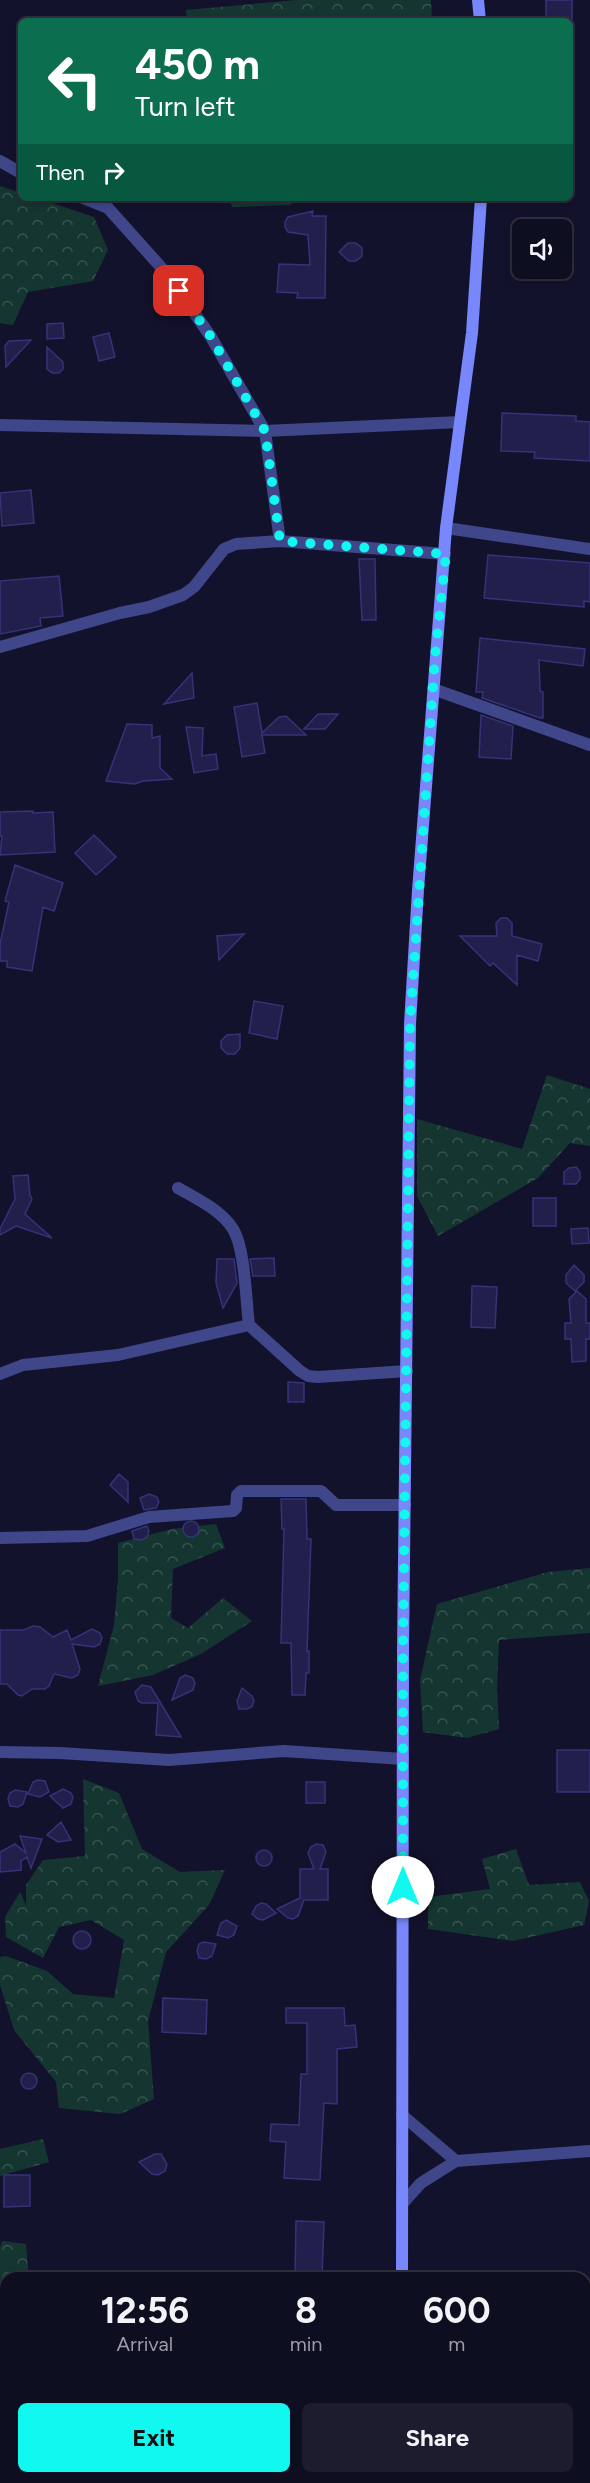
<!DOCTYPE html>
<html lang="en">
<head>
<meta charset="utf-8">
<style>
  :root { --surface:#0e0e21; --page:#1c1c2e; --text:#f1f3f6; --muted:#9b9ca5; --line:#2e2e3f; --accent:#10f8ef }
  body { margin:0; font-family:Figtree,sans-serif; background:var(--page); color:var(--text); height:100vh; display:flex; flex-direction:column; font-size:22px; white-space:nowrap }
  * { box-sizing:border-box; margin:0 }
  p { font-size:20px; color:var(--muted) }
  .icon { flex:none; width:33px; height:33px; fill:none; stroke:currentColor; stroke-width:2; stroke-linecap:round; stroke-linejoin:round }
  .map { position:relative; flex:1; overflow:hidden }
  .side { position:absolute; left:0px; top:2272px; width:591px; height:212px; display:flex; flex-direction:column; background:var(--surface); border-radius:18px 18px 0 0; box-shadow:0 3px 9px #0003,0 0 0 2px var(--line) }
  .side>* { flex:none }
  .guide { position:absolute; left:18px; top:18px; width:555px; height:183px; border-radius:9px; box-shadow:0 3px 9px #0003,0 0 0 2px var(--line); background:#0b6e4f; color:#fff; overflow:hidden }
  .buttons { position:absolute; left:512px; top:219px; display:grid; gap:12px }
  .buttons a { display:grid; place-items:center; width:60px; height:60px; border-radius:9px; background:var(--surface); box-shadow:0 3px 9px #0003,0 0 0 2px var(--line); font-size:30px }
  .pin { position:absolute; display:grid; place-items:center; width:51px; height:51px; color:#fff; margin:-26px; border-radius:12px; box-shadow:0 3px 9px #0006 }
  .me { position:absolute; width:66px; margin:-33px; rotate:0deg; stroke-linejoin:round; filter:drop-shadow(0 0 4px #0008) }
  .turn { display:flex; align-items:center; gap:21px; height:126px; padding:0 18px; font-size:27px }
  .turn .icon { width:78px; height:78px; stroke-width:2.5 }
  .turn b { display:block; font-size:42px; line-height:51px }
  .then { display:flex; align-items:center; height:57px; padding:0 18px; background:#0003; gap:12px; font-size:22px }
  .eta { display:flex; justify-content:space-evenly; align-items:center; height:102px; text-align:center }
  .eta b { font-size:36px; font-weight:700; line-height:42px }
  .primary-button { display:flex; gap:12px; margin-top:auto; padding:12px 18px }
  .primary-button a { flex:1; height:69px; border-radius:9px; background:var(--accent); color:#111; font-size:24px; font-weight:700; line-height:69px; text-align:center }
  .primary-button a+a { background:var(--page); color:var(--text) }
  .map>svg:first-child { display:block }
  .forest { fill:url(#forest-crowns) }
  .building { fill:#221f4c; stroke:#363278; stroke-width:1.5 }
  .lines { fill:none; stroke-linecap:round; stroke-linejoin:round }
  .street { stroke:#3f4689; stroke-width:12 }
  .secondary { stroke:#7887fb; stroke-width:12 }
  .route { stroke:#10f8ef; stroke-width:10; stroke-dasharray:0 18 }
</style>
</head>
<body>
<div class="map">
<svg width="590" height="2483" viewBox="0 0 590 2483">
  <defs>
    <pattern id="forest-crowns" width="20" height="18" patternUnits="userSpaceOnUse" patternTransform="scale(1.5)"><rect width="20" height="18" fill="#153630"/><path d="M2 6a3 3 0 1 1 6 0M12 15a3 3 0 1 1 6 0" fill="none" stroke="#37534f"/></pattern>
  </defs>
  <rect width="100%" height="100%" fill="#13122c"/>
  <path class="forest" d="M297,0h134l1,21h-245l-1,-11z
    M0,186l21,7v5h16l57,19 14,33 -15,31 -65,11 -15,33 -13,-2z
    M227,198h73l-10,7 -57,2z
    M547,1075l43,14v57l-20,-3 -32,35 -100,58 -21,-40v-77l105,30z
    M216,1524l9,24 -52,21 -2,49 17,10 35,-30 29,23 -51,33 -48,21 -55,11 16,-61 4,-47v-35l54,-14z
    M590,1568v65l-91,7 -2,49 2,40 -32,9 -44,-6 -3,-52 17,-76 111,-32z
    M83,1779l36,14 23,56 38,23 45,-2 -16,35 -43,47 -18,69 6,78 -34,15 -61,-6 -3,-26 -42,-52 -14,-45v-28l6,-1 41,15 26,23 41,4 10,-58 -33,-20 -32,7 -16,31 -37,-21 -1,-20 15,-25 6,13v-20l17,-25 42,-4z
    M516,1849l13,36 51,-3 9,19 -5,24 -71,16 -85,-12v-32l62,-8 -8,-30z
    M43,2139l6,23 -49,14v-27z
    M2,2241l24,3 3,34h-23v59h-6v-89z"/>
  <path class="building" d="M546,0h26v21h-26z
    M313,211l-1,5h14l-1,82h-28l1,-5 -21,-1 2,-28 31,1 -2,-30 -20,-3 -3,-5v-5l3,-5z
    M348,243h8l6,5v8l-6,5h-7l-10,-9z
    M63,323l1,15 -17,1v-15z
    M109,333l6,24 -16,4 -6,-24z
    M31,340l-25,27 -1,-21 4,-5z
    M47,347l16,15v7l-4,4h-7l-5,-4z
    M502,413l74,3v5l14,1v39l-56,-3 1,-6 -34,-1z
    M31,490l3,33 -32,3 -2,-33z
    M488,555l102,8v39l-6,-1v6l-100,-9z
    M359,559h16l1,61h-14z
    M59,576l4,40 -23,2 1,8 -41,8v-53z
    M480,638l105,11 -2,17 -44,-6 1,31 3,1v26h-3l-58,-20 1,-6h-7z
    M192,673l2,25 -30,6z
    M257,703l5,30 17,-16 7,-1 20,19h-44l3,18 -23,4 -8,-50z
    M318,714h20l-13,15h-21z
    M481,715l32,11 -2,33 -32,-2z
    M127,724l25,1v13l8,-2v32l12,11 -29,2 -8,3 -29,-3z
    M186,727l17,1 -1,28 14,-2 2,15 -24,4z
    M33,811v2l20,-1 2,40 -55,3 2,-19h-2v-24z
    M94,835l22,22 -20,18 -21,-22z
    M15,865l48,18 -9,28 -11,-4 -11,64 -25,-4v-6h-7v-17l9,-42 -4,-1z
    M501,918h6l5,5v13l30,8 -4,17 -21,-6v30l-24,-22 -3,3 -30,-30h37l-1,-13z
    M244,934l-25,26 -2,-24z
    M254,1001l29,5 -6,33 -28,-6z
    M240,1034v14l-5,6h-8l-6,-6v-7l6,-6z
    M576,1167l4,5v7l-4,5h-12v-12l5,-4z
    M28,1175l2,20 2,4 -7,15 27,24 -36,-12 -16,9v-6l15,-30 -2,-23z
    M533,1198h23v28h-23z
    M588,1228l1,15 -17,1 -1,-15z
    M274,1258l1,18h-22l-3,-17z
    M217,1259h17l2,17 1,7 -14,25 -7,-25z
    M574,1265l10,10v7l-9,9 -9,-8v-8z
    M472,1286l25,1 -2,41 -24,-1z
    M577,1291l9,8v24h4v16h-4v22l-14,1 -1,-23h-6v-16h6l-2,-24z
    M288,1382l16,1v19h-16z
    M119,1474l9,8v20l-18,-17z
    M149,1494l8,3 2,5 -3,6 -12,2 -4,-12z
    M281,1499h25l1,40h4l-4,112h2v22h-3l-1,22h-13l-1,-52h-10l3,-114h-2z
    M183 1529a8 8 0 1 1 16 0a8 8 0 1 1-16 0Z
    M147,1526l2,5 -2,6 -5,3 -8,-1 -2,-8z
    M33,1626l7,1 13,10 14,-7 4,10 21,-11 8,4 2,5 -2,6 -6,3 -22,-3 8,25 -2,6 -6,3 -18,-4 -5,12 -4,3h-13l-10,7 -4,-1 -11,-11h-7v-54h24z
    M185,1675l8,3 2,5 -2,7 -21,10 8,-22z
    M142,1685l9,2 30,50 -25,-2 2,-32h-16l-4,-2 -3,-9z
    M242,1688l10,8 2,5 -2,6 -5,2h-8l-2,-8z
    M557,1750h33v42h-33z
    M38,1780l7,1 4,11 -9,5 -12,-3 5,-12z
    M306,1782h19v21h-19z
    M63,1789l8,4 2,4 -2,7 -8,4 -13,-12z
    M15,1790l12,2 -4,12 -5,3 -8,-1 -2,-7 2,-6z
    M61,1822l10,18 -13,2 -11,-7z
    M20,1836l22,3 -11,29 -4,-11 -6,4v9l-21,2v-20l15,-8 11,9z
    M316,1844l7,1 3,7 -6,17h8v31h-24l-6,16 -5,3 -5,-1 -11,-9 23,-11v-29h14l-6,-16 3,-6z
    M256 1858a8 8 0 1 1 16 0a8 8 0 1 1-16 0Z
    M261,1903l5,1 10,9 -13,7 -5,-1 -6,-5 4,-8z
    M226,1920l11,6 -3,9 -6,3 -11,-3 4,-12z
    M73 1940a9 9 0 1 1 18 0a9 9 0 1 1-18 0Z
    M204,1942l12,2 -4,12 -6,3 -7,-1 -2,-7 2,-7z
    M163,1998l44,2 -1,34 -44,-2z
    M286,2008h58l1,18 10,-1 2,22 -20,2v55l-13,-1 -4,77 -36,-2 2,-36 -16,-1 1,-17 28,1 2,-51h6v-51h-21z
    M21 2081a8 8 0 1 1 16 0a8 8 0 1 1-16 0Z
    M155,2154h6l6,10 -2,7 -7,4 -6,-1 -13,-12z
    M4,2175h26v31l-26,1z
    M296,2221l28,1 -2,56h-27z"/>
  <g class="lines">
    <path class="street" d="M0,161l21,12
      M83,198l25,10 60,67 43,62 54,94 15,110
      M0,425l265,6 195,-9
      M446,528l144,21
      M0,647l120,-34 29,-6 34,-12 11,-8 30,-38 12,-5 44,-3 165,13
      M433,689l157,56
      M178,1188c19,11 43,22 55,41 12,19 13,72 16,96l51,46 8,5 10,1 89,-6
      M0,1374l23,-9 95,-10 131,-30
      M0,1538l87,-2 62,-19 84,-6 3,-3 1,-13 4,-4h80l15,14h69
      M0,1752l60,1 109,7 115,-9 119,8
      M402,2115l54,46
      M402,2204l19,-21 35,-22 134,-10
      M532,2478v5"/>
    <path class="secondary" d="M478,0l2,21
      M402,2278l1,-628 7,-626 8,-134 28,-362 26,-195 9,-135
      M402,2483v-5"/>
  </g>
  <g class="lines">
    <path class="route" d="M179,291l32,46 54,94 15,110 166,13 -11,103 -25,367 -7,626v237"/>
  </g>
</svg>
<div class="buttons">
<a><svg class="icon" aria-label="sound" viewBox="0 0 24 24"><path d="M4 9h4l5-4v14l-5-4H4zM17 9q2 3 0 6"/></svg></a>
</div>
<div class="pin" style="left:179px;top:291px;background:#d93025"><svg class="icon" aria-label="arrive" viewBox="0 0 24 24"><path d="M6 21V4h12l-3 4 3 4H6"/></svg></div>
<svg class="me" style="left:403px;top:1887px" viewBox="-20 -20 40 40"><circle r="19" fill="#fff"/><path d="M0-13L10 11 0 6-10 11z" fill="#10f8ef"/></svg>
<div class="guide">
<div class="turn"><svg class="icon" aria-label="left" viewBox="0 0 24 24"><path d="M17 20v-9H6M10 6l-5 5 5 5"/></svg><div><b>450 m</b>Turn left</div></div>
<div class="then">Then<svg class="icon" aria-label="right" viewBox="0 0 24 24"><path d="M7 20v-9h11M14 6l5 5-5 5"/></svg></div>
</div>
<section class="side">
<div class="eta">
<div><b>12:56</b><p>Arrival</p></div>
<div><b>8</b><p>min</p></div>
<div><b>600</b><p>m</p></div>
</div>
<div class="primary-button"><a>Exit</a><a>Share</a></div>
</section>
</div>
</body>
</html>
